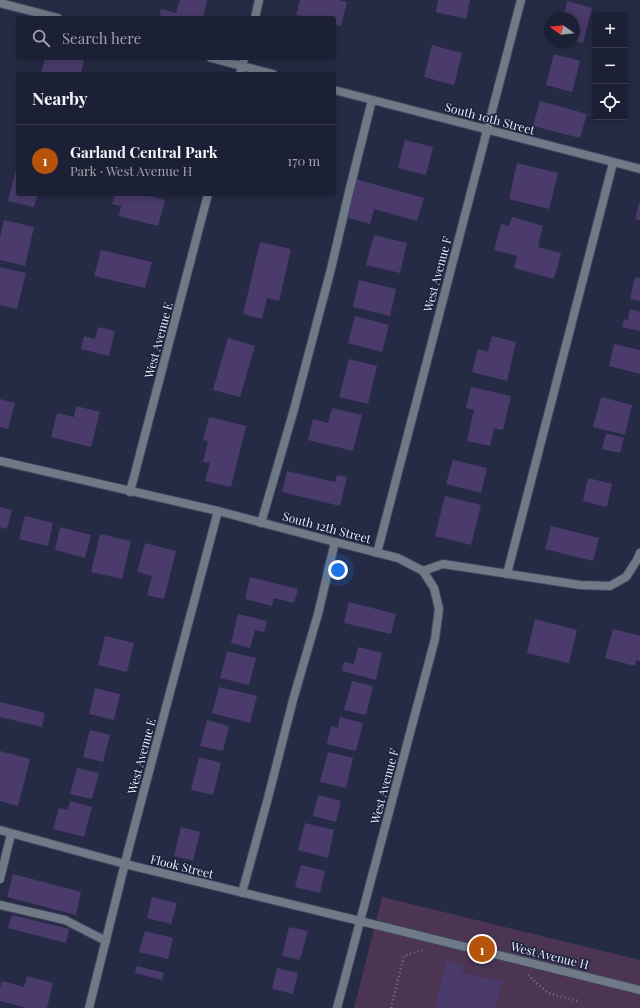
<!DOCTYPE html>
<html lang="en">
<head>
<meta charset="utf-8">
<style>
  :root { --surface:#1c2034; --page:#25283c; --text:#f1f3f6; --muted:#a0a3ac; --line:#3a3e4f; --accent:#b45309 }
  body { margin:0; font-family:"Playfair Display",serif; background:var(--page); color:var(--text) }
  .controls { position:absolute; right:12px; top:12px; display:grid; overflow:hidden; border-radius:4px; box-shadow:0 2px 10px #0003 }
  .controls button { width:36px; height:36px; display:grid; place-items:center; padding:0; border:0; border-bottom:1px solid var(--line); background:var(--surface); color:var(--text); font:20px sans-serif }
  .compass { position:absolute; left:544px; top:12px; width:36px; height:36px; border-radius:50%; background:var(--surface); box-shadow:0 2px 10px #0003; rotate:284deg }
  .you { position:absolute; left:338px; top:570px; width:14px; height:14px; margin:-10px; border:3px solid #fff; border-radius:50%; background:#1a73e8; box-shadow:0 0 0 6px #1a73e833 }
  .badge { display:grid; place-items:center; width:26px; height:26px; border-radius:50%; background:var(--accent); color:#fff; font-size:13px; font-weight:700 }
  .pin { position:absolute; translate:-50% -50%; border:2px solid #fff; box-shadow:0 1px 4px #0006 }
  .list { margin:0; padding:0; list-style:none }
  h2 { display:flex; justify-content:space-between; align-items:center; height:52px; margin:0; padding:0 16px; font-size:17px }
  h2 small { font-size:13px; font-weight:400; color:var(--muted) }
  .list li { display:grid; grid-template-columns:26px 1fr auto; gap:12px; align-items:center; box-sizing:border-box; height:72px; padding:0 16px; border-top:1px solid var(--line) }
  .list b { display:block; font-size:15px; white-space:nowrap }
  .list p { margin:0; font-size:13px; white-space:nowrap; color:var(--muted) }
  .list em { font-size:13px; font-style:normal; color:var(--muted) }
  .icon { flex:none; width:22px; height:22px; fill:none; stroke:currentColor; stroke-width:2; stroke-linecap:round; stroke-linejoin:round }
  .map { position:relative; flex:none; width:640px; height:1008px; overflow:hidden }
  .search { position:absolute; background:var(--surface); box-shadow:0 2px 10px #0003; left:16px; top:16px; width:320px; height:44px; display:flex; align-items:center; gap:10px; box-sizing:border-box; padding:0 14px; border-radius:4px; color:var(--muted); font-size:15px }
  .panel { position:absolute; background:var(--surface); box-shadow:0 2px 10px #0003; left:16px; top:72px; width:320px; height:124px; border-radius:4px }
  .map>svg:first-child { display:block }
</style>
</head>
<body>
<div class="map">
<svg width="640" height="1008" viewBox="0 0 640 1008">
  <rect width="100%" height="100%" fill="#262b45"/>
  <path fill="#4b3553" d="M382,897L640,960V1008H354Z"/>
  <path fill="#4a3b6c" d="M180,0H207L203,18H159L161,9L176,13Z
    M300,0H338L347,2L341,26L334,24V18H309L296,15Z
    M438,0H470L466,19L436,12Z
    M567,1L592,8L583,43L574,41V18H563Z
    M432,45L462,53L454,85L424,77Z
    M554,54L580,61L572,92L546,85Z
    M45,58H78L84,60L81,74H41Z
    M540,101L587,114L580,138L533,126Z
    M405,140L433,147L426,175L398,168Z
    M517,163L558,173L549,209L509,199Z
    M17,165L18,194H38L34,207L8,201Z
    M355,179L424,198L417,221L374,209L370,224L345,217Z
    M115,194H140L165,200L158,226L119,216L121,206L112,204Z
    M639,203H640V220L635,219Z
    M512,217L543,226L538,247L561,253L554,279L514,268L517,256L494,250L501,224L509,226Z
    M4,220L34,227L25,266L0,260V237Z
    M374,235L407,243L400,273L366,265Z
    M260,242L291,249L279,301L267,298L262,319L243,314Z
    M101,250L152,262L145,288L94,276Z
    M0,267L26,273L17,309L0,305Z
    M635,277L640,278V301L630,299Z
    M359,280L396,289L390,316L353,307Z
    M630,309L640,312V331L622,327L624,319L628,320Z
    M355,316L389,325L382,352L348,343Z
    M98,327L115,331L109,356L81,349L84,336L95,339Z
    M492,336L516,342L507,381L472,372L478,349L488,352Z
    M228,338L255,346L240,397L213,390Z
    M614,344L640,350V374L609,366Z
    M349,359L377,366L368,404L339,397Z
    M471,387L511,396L503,430L494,428L490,446L467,441L474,410L466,408Z
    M601,397L632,405L625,435L593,427Z
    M0,399L15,403L8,429L0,427Z
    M76,406L100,412L91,447L51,437L57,413L74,417Z
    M332,408L362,415L353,451L308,440L313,419L328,423Z
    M209,417L246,426L231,487L205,481L210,463L203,462L208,441L203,440Z
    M606,433L624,438L620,453L602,449Z
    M453,460L487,468L481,493L446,484Z
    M287,471L335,482L337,475L347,477L340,506L282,492Z
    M588,478L612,484L607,507L583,501Z
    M445,496L481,505L471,545L435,536Z
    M0,507L12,510L7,529L0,527Z
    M25,516L53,523L48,546L19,539Z
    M551,526L599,538L593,561L545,549Z
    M60,527L91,535L85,558L55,550Z
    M100,534L131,541L122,579L91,572Z
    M145,543L176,551L164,599L147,595L152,576L137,572Z
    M250,577L298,589L294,603L274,598L272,606L245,599Z
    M349,602L396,614L391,634L344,623Z
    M238,614L267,621L264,632L255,630L250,648L231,643Z
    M535,619L577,630L569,663L527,653Z
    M613,629L640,636V661L636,660L635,666L605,658Z
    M105,636L134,643L127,672L98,665Z
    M358,647L382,653L376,680L342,671L344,662L354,664Z
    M227,651L256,658L249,685L220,678Z
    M352,681L373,686L366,715L344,710Z
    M219,687L257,696L250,723L212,713Z
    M95,688L120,694L114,720L89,714Z
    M0,702L45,713L42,727L0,717Z
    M340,717L363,723L356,751L327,744L331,726L338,728Z
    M207,720L229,726L223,751L200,746Z
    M90,730L110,735L103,762L83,757Z
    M0,751L30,759L18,806L0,801Z
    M328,752L353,758L346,788L320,782Z
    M199,757L221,763L213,795L191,790Z
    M77,768L99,773L92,799L70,794Z
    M318,795L341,801L336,822L313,816Z
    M70,801L92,807L84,837L53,829L59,808L68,810Z
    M305,823L334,830L328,858L298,850Z
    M181,827L200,832L193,861L174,856Z
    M301,865L325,871L320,893L295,887Z
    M13,874L81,892L76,915L7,897Z
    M152,897L177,903L171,924L147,918Z
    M12,915L69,929L66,943L8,928Z
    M289,927L308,931L300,960L282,956Z
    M145,931L173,938L168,959L139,952Z
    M446,961L464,966L462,973L502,982L496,1008H443L435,1006Z
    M137,966L164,973L162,980L135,973Z
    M277,968L298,973L293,994L272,989Z
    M27,976L53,983L47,1008H27L0,1001V988L2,981L24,987Z"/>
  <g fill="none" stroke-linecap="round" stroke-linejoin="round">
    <g stroke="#41465f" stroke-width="10">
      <path id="service" d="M261,523L293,413L331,269L349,192L372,100
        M507,574L613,163
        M0,879L11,834
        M242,893L268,798L293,700L318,614L335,542
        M0,905L65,920L106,941"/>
    </g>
    <g stroke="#41465f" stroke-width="10">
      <path id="minor" d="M0,3L58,18
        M255,18L259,0
        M211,58L273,74
        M240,74L244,58
        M334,90L640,169
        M0,461L218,511L335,542L398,558L423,571L443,564L580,585L610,586L626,577L637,560L640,553
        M130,492L208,194
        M377,553L521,0
        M0,830L125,864L360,921L640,990
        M89,1008L128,851L218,511
        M337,1008L435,639L439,609L434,588L423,571"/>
    </g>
    <path stroke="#71768d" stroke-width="2.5" stroke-dasharray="1 3" stroke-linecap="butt" d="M528,975L548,993L578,1001
      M391,1008L404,956L423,950"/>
    <use href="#service" stroke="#707a86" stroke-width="8"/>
    <use href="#minor" stroke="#707a86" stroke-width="8"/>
  </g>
  <g text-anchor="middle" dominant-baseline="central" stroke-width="3" stroke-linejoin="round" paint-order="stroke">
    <g font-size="12" fill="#e7ebfd" stroke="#1c213a">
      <text transform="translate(490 118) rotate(15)">South 10th Street</text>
      <text transform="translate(437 274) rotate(-75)">West Avenue F</text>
      <text transform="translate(158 340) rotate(-75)">West Avenue E</text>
      <text transform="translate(327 527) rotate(15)">South 12th Street</text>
      <text transform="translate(141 756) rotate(-75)">West Avenue E</text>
      <text transform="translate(384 786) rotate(-75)">West Avenue F</text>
      <text transform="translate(182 866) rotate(14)">Flook Street</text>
      <text transform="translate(550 955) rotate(14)">West Avenue H</text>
    </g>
  </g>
</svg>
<div class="controls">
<button>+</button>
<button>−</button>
<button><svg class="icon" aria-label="locate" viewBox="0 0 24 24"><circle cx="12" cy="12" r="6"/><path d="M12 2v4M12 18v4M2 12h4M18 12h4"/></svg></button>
</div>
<svg class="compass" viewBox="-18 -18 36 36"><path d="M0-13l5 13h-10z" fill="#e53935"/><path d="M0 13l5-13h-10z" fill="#a0a3ac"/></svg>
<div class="you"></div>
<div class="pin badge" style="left:482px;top:949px">1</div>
<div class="search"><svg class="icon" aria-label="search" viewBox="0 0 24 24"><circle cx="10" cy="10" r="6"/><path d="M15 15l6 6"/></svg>Search here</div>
<section class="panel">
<h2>Nearby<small></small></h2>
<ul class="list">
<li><span class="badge">1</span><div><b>Garland Central Park</b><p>Park · West Avenue H</p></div><em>170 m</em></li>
</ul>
</section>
</div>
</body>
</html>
